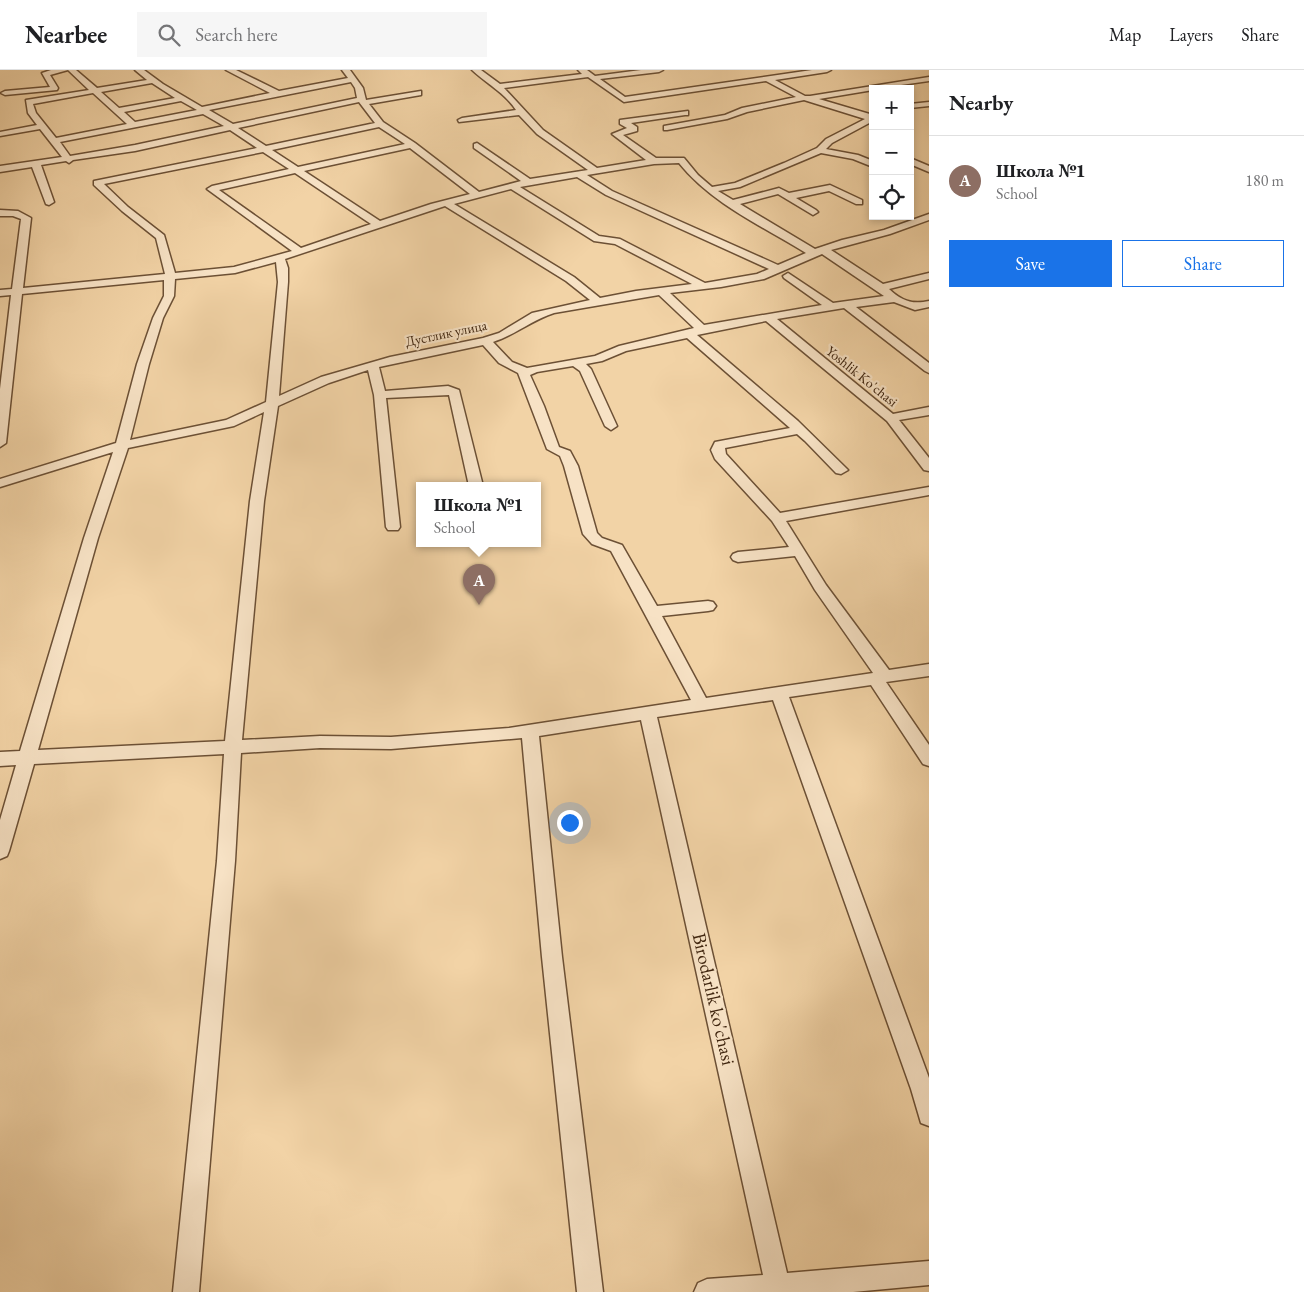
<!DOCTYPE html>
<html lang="en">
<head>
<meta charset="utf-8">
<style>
  :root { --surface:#fff; --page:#f6f6f6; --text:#202124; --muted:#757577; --line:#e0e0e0; --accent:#1a73e8 }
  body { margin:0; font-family:"EB Garamond",serif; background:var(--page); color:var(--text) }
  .controls { position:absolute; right:15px; top:15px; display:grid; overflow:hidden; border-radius:0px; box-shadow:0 2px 8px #0003 }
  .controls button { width:45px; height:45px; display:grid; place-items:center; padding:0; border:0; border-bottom:1px solid var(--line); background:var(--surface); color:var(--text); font:25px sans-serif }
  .you { position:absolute; left:569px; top:752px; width:18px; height:18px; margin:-12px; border:4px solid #fff; border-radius:50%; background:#1a73e8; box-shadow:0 0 0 8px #1a73e833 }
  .badge { display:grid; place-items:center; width:32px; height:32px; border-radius:50%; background:var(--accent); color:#fff; font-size:16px; font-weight:700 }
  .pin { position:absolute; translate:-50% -41px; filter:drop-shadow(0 1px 2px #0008) }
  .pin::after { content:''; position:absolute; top:26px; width:18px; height:15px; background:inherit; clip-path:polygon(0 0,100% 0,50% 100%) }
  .popup { position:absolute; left:416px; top:412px; width:125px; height:65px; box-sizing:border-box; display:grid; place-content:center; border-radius:0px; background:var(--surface); filter:drop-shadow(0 1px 4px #0005); font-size:16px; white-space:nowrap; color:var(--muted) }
  .popup b { font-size:19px; color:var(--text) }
  .popup::after { content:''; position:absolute; left:50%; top:100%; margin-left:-10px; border:10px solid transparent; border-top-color:var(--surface) }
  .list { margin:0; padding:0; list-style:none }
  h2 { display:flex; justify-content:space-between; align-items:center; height:65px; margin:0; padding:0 20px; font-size:21px }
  h2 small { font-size:16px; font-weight:400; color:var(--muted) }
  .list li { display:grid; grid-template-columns:32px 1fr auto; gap:15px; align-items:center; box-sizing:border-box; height:90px; padding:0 20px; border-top:1px solid var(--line) }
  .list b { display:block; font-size:19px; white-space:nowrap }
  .list p { margin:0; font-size:16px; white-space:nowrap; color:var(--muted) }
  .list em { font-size:16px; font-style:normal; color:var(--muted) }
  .actions { display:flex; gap:10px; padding:15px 20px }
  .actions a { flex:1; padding:11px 0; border:1px solid var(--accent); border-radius:0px; text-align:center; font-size:18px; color:var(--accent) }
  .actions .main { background:var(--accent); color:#fff }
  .icon { flex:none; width:28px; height:28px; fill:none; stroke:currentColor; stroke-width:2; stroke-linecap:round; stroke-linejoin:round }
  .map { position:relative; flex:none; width:929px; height:1222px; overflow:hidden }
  header { display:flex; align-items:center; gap:30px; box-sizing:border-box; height:70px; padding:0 25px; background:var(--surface); border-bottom:1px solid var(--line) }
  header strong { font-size:24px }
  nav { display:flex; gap:28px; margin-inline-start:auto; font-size:18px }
  .search { width:350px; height:45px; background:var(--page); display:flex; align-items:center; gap:12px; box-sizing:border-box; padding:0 18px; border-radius:0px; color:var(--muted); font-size:19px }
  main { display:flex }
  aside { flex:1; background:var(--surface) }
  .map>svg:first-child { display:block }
</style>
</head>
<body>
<header>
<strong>Nearbee</strong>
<div class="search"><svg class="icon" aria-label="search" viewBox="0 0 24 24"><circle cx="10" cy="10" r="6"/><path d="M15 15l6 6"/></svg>Search here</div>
<nav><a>Map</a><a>Layers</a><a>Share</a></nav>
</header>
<main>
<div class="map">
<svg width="929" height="1222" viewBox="0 0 929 1222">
  <rect width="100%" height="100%" fill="#f2d3a6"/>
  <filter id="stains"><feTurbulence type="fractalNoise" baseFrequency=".004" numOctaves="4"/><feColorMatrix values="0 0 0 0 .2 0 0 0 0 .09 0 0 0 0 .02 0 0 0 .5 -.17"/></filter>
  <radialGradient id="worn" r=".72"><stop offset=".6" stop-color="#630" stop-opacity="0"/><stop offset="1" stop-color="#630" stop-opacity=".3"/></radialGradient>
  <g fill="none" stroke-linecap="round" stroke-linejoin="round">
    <g stroke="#6c5035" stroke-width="3">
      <path id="minor" d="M51,0H68L50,5L58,18L57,20L5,25L1,23L5,21L50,17L42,3Z
        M68,0H76L97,18L147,10L135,0H144L163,14L202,37L270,23L226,0H236L279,21L348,8L342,0H350L363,18L366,30L421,21V25L369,34L383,52L415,73L479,122L521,111L474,78V74L477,73L530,109L588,100L537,64L519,45L459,52L458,50L462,48L516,40C505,23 487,14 472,0H481L500,14L582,4L578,0H587L595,6L641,0H663L659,2L600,9L625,27L812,0H831L827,2L775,10L805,26H810L929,7V11L873,19V20L819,29L873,45V51L832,73L826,79L858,85L873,91V97L853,89L821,83L740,117L718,121L733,130L779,118L789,123L830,115L862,130V134H856L829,121L796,128L816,140L818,142L813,145L778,124L740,134L815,179L842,170L884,160L929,144V150L890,164L831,180L883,214L929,203V209L889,219C901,230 911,235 929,231V237L915,240L894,232L856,237L929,293V303L925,301L844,238L777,249L893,344L929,337V345L899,350L929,388V401L924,400L887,351L766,251L697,265L798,351L848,400L841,404L836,403L805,371L797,364L725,378L726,384L780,443L929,417V425L786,451L826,515L889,600L929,594V606L886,612L929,675V696L923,694L871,615L789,627L929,1008V1056L921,1053L911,1019L773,630L657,647L787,1203L929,1191V1215L853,1222H694L698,1213L707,1209L763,1205L641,650L539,666L562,887L603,1222H577L542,887L522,668L391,679L320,678L241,683L235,791L199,1222H173L217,791L224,684L34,694L9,781L7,786L0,789V750L16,695L0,696V682L20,681L84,468L113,382L0,417V409L116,373L137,294L153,248L164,226V210L22,224L6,373L0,377V319L11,225L0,226V220L12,219L21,149L13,146H0V140L18,141L31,148L23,218L165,204L156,168L122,141L94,115V111L257,78L230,60L135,81L73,90L69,93L66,91L41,95L54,132L49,135L46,134L32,97L0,102V96L62,87L40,59L0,66V62L37,55L28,43L26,30L89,20ZM588,7L624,32L766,11L796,27L742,38L725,45L664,56V60H667L727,49L747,42L804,30L865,49L826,69L817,78L784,93L735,113L712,117L698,105L684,88H656L623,65L637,61V57L631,53L685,45H688V41L620,50V54L627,58L612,64L646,90L597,98L543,60L504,18ZM351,12L355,18L357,28L233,54L209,40ZM152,13L175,28L119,38L101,22ZM93,23L127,54L56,68L36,43L33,34ZM181,31L197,40L135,52L124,42ZM359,32L375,53L266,76L238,58ZM203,44L224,56L135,75L70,86L60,72ZM379,57L405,74L298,97L272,80ZM410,78L470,124L431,134L380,151L304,101ZM263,82L289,99L212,116L207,119L292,181L234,197L175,203L164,165L128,137L104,114ZM679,93C711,133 762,156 806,183L778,195L612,121L587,105L654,94ZM295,103L371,154L301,178L219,120ZM577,107L606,125L769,199L757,204L705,213L620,169L599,166L520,117ZM511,119L594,171L615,174L692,214L636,221L600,228L574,207L454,134ZM445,136L566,211L590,230L532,243L499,263L483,268L390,287L321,307L279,326L288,212V198L285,189ZM822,184L884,226L833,233L788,203L783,206L784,208L822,235L704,255L670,223L721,217L764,209ZM276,192L278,212L266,332L226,350L130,370L149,294L163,248L174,226L175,209L235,203ZM659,225L694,258L619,276L595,286L527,298L512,292L493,272C515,265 532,250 554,243ZM687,268L790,358L715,372L711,380L715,389L772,451L789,477L738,482L733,484L731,487L733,490L738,492L795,486L815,520L873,603L706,628L662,546L708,541L713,540L716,536L713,532L708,531L657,536L622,475L602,468L597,463L578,396L570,381L559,377L544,336L530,305L537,302L573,296L580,301L605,356L611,360L617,356L591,299L586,294L602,291L626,281ZM483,275L499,293L518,303L547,379L560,386L564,396L583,464L592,474L611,481L691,630L509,658L391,667L320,666L242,670L264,431L278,336L329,313L368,300L374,325L386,457L388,460H398L400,457L386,328L449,325L469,416H483L459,320L448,316L385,321L379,297ZM264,342L250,431L225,671L38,680L98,468L128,378L234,356Z
        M929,32V36L910,38V34Z
        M910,88L929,96V102L910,94Z"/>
    </g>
    <use href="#minor" fill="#f7e2c5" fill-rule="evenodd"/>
  </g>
  <g text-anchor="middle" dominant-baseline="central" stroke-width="4.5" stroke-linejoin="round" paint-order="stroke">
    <g font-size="14" fill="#3f250f" stroke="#f7e2c5">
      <text transform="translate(446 263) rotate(-12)">Дустлик улица</text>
      <text transform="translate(862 306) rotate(39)">Yoshlik Ko'chasi</text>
    </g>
    <g font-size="19" fill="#3f250f" stroke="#f7e2c5">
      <text transform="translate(714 929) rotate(77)">Birodarlik ko'chasi</text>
    </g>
  </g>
  <rect width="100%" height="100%" filter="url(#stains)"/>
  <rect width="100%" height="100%" fill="url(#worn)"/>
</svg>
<div class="controls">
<button>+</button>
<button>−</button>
<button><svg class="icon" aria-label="locate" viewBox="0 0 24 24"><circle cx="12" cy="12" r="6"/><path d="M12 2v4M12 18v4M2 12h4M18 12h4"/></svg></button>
</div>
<div class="you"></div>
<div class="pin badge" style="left:479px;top:535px;background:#8d6e63">A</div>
<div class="popup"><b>Школа №1</b>School</div>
</div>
<aside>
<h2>Nearby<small></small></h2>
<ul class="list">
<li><span class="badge" style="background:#8d6e63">A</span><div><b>Школа №1</b><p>School</p></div><em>180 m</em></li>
</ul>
<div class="actions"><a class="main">Save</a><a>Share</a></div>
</aside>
</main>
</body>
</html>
